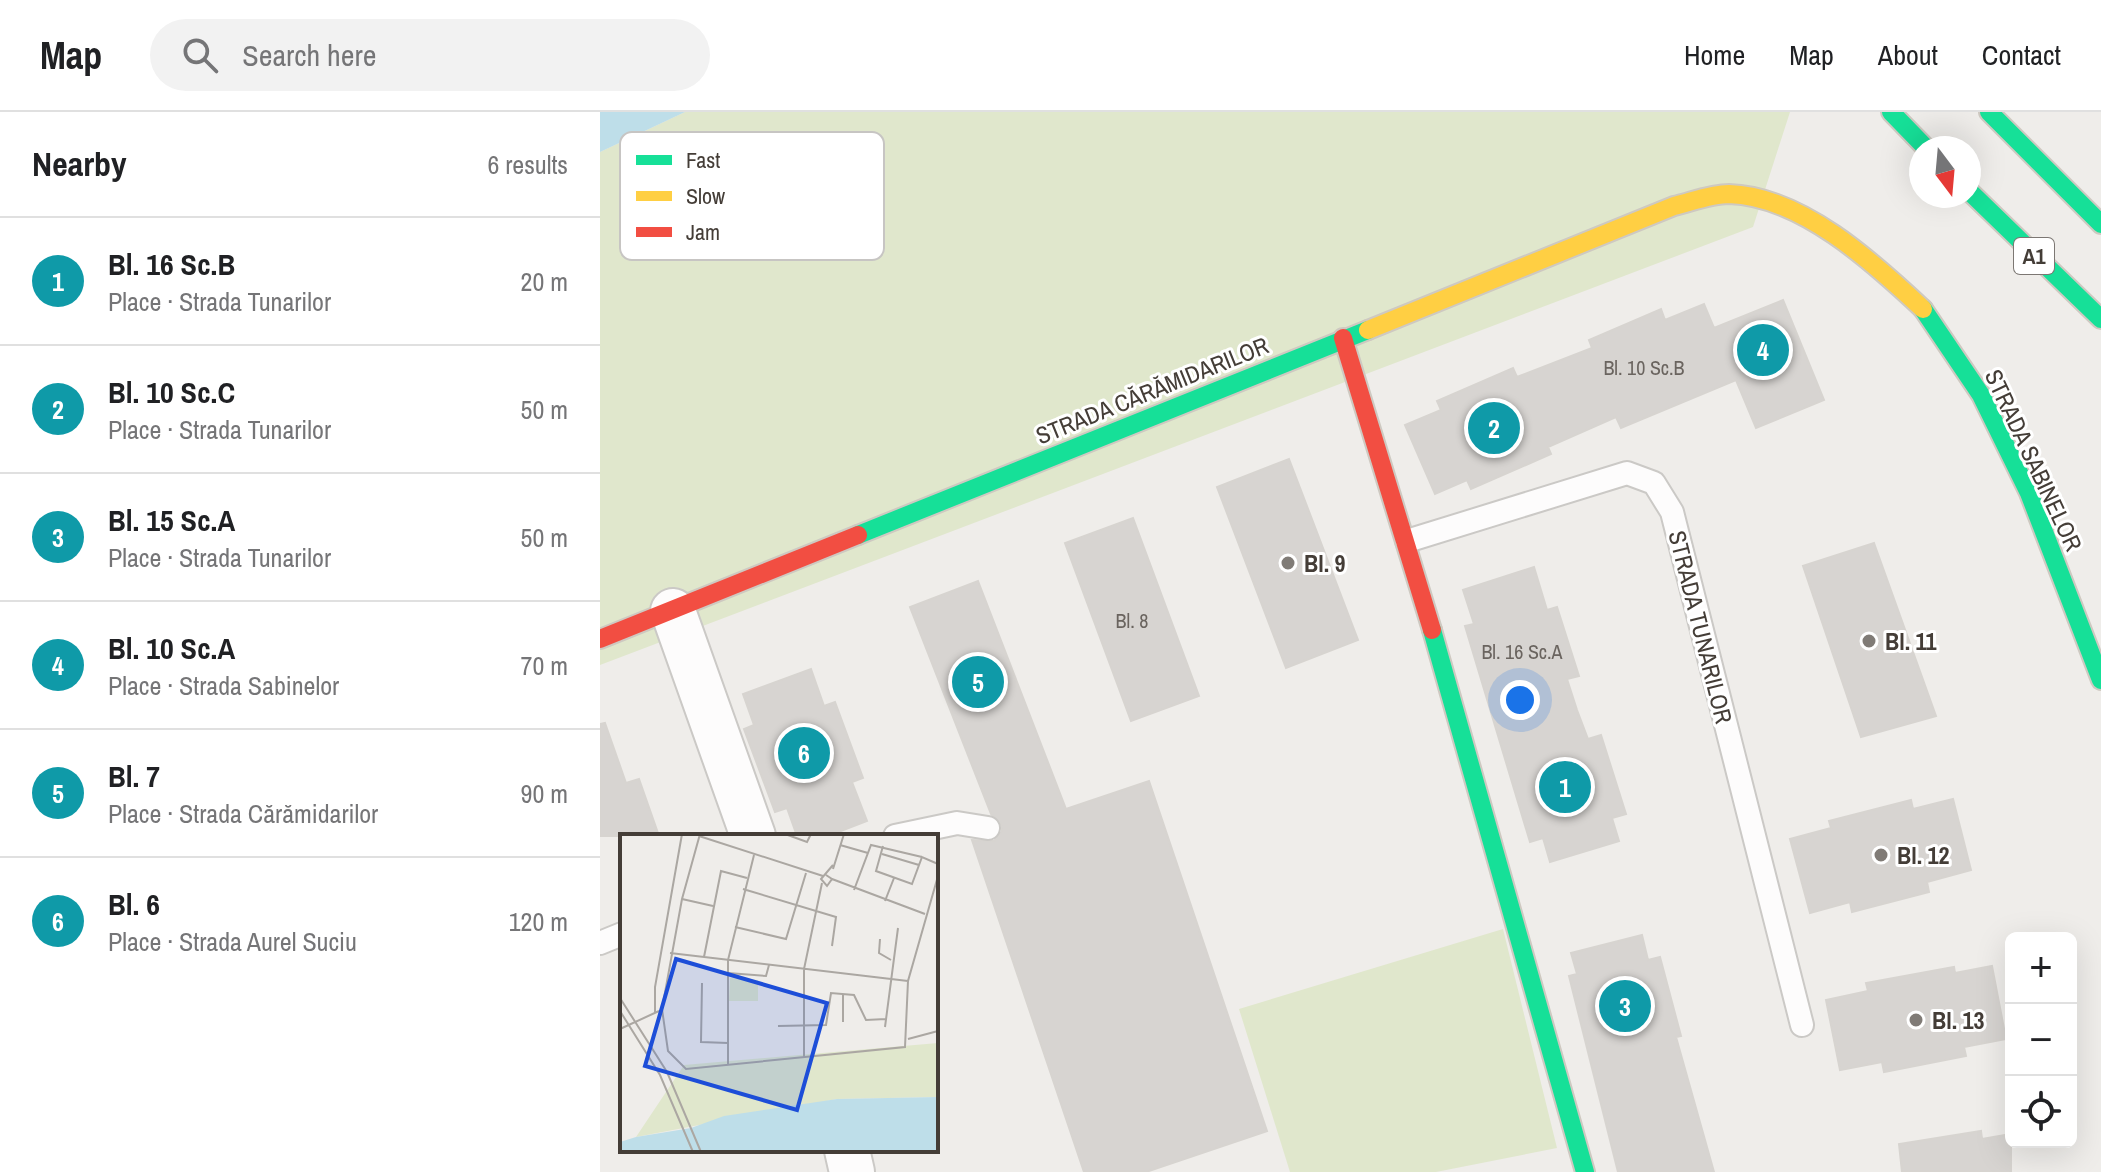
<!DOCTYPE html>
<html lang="en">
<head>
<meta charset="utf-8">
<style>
  :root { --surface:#fff; --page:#f2f2f2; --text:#202124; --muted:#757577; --line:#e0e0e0; --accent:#7c3aed }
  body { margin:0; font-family:"Archivo Narrow",sans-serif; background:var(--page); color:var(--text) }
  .controls { position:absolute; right:24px; bottom:24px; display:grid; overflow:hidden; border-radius:12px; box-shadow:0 8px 32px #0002 }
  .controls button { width:72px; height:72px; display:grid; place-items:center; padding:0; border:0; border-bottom:2px solid var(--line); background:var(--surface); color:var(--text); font:40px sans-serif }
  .compass { position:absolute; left:1309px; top:24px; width:72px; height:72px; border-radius:50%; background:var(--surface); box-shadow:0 8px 32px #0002; rotate:164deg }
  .you { position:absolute; left:920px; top:588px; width:28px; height:28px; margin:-20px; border:6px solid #fff; border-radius:50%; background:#1a73e8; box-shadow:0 0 0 12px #1a73e833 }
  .badge { display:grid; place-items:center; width:52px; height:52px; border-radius:50%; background:var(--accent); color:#fff; font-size:26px; font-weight:700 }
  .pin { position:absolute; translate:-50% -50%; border:4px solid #fff; box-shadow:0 2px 8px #0006 }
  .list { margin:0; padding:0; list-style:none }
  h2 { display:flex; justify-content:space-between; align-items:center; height:104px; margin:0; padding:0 32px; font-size:34px }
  h2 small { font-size:26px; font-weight:400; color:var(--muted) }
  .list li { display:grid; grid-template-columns:52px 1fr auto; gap:24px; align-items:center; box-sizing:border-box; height:128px; padding:0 32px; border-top:2px solid var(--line) }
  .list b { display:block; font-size:30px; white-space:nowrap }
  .list p { margin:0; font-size:26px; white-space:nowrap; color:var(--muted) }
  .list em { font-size:26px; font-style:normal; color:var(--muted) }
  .icon { flex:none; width:44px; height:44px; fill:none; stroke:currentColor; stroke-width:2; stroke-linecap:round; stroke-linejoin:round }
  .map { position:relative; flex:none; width:1501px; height:1060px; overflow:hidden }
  header { display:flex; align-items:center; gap:48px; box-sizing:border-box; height:112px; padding:0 40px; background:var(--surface); border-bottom:2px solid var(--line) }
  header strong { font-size:38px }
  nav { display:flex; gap:44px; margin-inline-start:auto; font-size:28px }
  .search { width:560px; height:72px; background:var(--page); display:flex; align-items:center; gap:20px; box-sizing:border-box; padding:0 28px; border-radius:44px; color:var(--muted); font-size:30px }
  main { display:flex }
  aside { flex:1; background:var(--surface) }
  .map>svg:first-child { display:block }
</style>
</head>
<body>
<header>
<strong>Map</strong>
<div class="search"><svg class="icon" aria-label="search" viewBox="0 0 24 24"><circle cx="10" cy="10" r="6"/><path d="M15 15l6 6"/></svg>Search here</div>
<nav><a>Home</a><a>Map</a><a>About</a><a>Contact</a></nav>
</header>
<main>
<aside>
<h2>Nearby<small>6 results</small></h2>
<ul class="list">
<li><span class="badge" style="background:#0f9aa8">1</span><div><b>Bl. 16 Sc.B</b><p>Place · Strada Tunarilor</p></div><em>20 m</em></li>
<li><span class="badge" style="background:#0f9aa8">2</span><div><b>Bl. 10 Sc.C</b><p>Place · Strada Tunarilor</p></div><em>50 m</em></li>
<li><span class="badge" style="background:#0f9aa8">3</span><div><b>Bl. 15 Sc.A</b><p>Place · Strada Tunarilor</p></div><em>50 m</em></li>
<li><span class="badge" style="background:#0f9aa8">4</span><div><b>Bl. 10 Sc.A</b><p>Place · Strada Sabinelor</p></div><em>70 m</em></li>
<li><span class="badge" style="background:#0f9aa8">5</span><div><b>Bl. 7</b><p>Place · Strada Cărămidarilor</p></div><em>90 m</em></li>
<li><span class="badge" style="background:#0f9aa8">6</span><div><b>Bl. 6</b><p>Place · Strada Aurel Suciu</p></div><em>120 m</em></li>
</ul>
</aside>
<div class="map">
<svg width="1501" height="1060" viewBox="0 0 1501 1060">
  <rect width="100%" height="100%" fill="#efedea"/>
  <path fill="#e0e7cc" d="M85,0H1190L1153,115L0,553V40Z
    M903,817L957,1036L836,1060H690L639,897Z"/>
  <path fill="#bedee9" d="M0,0H85L0,40Z"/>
  <path fill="#d7d4d1" stroke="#d7d4d0" stroke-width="2" d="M1183,188L1224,288L1156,316L1136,268L1021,316L1016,305L948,335L951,342L871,377L867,368L835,382L805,313L841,298L837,289L913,256L917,265L992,236L989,228L1061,197L1065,208L1104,192L1114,216Z
    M689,347L758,528L686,556L617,375Z
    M533,406L599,584L531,609L465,431Z
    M1274,431L1336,604L1261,625L1203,454Z
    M934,455L947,498L957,495L979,564L967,567L977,598L988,627L1001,623L1026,702L1012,706L1019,729L950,750L943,726L930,730L865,514L874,512L863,478Z
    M378,469L466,697L549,669L667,1019L546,1060H484L372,728L394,729L402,719L401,712L391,702L310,495Z
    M211,557L224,594L235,590L263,666L252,670L267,709L228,724H197L187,696L175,700L144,617L154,613L143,582Z
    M5,611L26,671L39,667L59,724H0V612Z
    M1353,687L1371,758L1327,770L1329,780L1252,800L1250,790L1210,801L1190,727L1231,716L1229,709L1311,688L1313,697Z
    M1042,823L1048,848L1060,845L1081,924L1076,925L1114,1060H1018L969,864L977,862L971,841Z
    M1392,854L1406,927L1364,935L1366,944L1284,960L1282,950L1240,958L1226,888L1268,879L1266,871L1354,855L1355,861Z
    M1381,1019L1382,1027L1411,1022V1060H1302L1299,1032Z"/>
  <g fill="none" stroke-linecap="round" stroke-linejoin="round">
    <g stroke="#cbc9c6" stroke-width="26">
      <path id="lane" d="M807,429L1027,361L1054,371L1072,400L1202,913
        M295,724L357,711L388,716
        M0,831L22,822"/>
    </g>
    <g stroke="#cbc9c6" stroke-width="48">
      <path id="street" d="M73,499L153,724
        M247,1038L252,1060"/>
    </g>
    <g stroke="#cec9c1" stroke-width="22">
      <path id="fast" d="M1291,0L1326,36
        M1389,0L1501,112
        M1369,79L1501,207
        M1323,197L1381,283L1429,381L1501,568
        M258,423L768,218
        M832,518L985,1060"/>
    </g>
    <g stroke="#cec9c1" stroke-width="22">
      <path id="slow" d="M768,218L1074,94C1091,90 1111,82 1129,82C1201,84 1273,150 1323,197"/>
    </g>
    <g stroke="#cec9c1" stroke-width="22">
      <path id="jam" d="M743,226L832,518
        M0,527L258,423"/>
    </g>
    <use href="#lane" stroke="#fdfcfc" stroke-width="22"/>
    <use href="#street" stroke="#fdfcfc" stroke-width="44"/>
    <use href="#fast" stroke="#16e098" stroke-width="18"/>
    <use href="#slow" stroke="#ffcf43" stroke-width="18"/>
    <use href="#jam" stroke="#f24e42" stroke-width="18"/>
  </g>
  <g fill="#807b76" stroke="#fff" stroke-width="3">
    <circle cx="688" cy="451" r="8"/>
    <circle cx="1269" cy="529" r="8"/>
    <circle cx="1281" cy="743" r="8"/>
    <circle cx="1316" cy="908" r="8"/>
  </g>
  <g text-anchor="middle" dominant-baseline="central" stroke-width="6" stroke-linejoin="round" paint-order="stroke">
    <g font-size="20" fill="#6a645f">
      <text x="1044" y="255">Bl. 10 Sc.B</text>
      <text x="532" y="508">Bl. 8</text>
      <text x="922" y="539">Bl. 16 Sc.A</text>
    </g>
    <rect fill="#fff" stroke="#7c7773" stroke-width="2" x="1414" y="126" width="40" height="36" rx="6"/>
    <g font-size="22" font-weight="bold" fill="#443d37">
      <text x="1434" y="144">A1</text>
    </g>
    <g font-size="24" fill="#443d37" stroke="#fff">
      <text transform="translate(552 278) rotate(-22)">STRADA CĂRĂMIDARILOR</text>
      <text transform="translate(1434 348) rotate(65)">STRADA SABINELOR</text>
      <text transform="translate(1101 515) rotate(76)">STRADA TUNARILOR</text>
    </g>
    <g font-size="24" font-weight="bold" fill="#443d37" stroke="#fff" text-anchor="start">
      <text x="704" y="451">Bl. 9</text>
      <text x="1285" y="529">Bl. 11</text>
      <text x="1297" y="743">Bl. 12</text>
      <text x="1332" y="908">Bl. 13</text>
    </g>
  </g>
  <g transform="translate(20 722)">
    <rect width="318" height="318" fill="#efedea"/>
    <path d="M110,144L138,146V167H109ZM318,209V263L217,265L16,303L64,231Z" fill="#e0e7cc"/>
    <path d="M318,263V318H0V308L16,303L71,294L104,282L217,265Z" fill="#bedee9"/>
    <path fill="none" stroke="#aba7a2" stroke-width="2" d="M80,0L62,65L42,175L48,217L66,235L285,213L288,147L318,42M165,0L187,8L191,0M79,2L203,42M220,11L248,19M263,12L256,37L292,50L302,23L318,30M262,20L299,31M213,35L224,0M206,41L212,45L207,52L201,45L213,31M212,45L305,80M123,55L216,83L212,112M234,56L251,11L302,23M62,65L93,72M265,67L274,44M115,93L166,105L186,39M260,105L259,119L271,126M50,119L288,147M84,123L101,37L127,44M108,139L146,142L149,131M82,149L81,208L108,209M223,160V188M0,164L47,238L81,318M0,177L40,241L73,318M35,179V153L62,0M158,192L206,191L211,159L234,161L246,186L266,185M265,193L278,94M0,195L39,177M288,205L318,197M184,223V135L202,49M108,231V126L134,21"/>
    <path fill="#1d4ed8" fill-opacity="0.15" stroke="#1d4ed8" stroke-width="4" d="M56,125L207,169L177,276L25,232Z"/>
    <rect width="318" height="318" fill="none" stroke="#443d37" stroke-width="4"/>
  </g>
  <rect x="20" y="20" width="264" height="128" rx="12" fill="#fff" stroke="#c7c5c3" stroke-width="2"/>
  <rect x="36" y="43" width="36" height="10" fill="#16e098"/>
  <rect x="36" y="79" width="36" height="10" fill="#ffcf43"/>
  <rect x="36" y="115" width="36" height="10" fill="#f24e42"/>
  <g font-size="22" fill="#443d37">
    <text x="86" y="56">Fast</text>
    <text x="86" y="92">Slow</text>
    <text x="86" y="128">Jam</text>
  </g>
</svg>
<div class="controls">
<button>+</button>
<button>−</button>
<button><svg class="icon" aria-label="locate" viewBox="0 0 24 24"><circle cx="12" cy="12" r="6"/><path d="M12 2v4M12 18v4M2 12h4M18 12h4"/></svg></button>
</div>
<svg class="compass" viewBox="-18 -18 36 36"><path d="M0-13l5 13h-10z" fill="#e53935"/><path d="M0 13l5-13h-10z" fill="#757577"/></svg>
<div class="you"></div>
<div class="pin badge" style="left:965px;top:675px;background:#0f9aa8">1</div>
<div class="pin badge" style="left:894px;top:316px;background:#0f9aa8">2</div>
<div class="pin badge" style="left:1025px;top:894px;background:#0f9aa8">3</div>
<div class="pin badge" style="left:1163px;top:238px;background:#0f9aa8">4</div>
<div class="pin badge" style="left:378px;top:570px;background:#0f9aa8">5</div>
<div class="pin badge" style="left:204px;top:641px;background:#0f9aa8">6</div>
</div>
</main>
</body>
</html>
